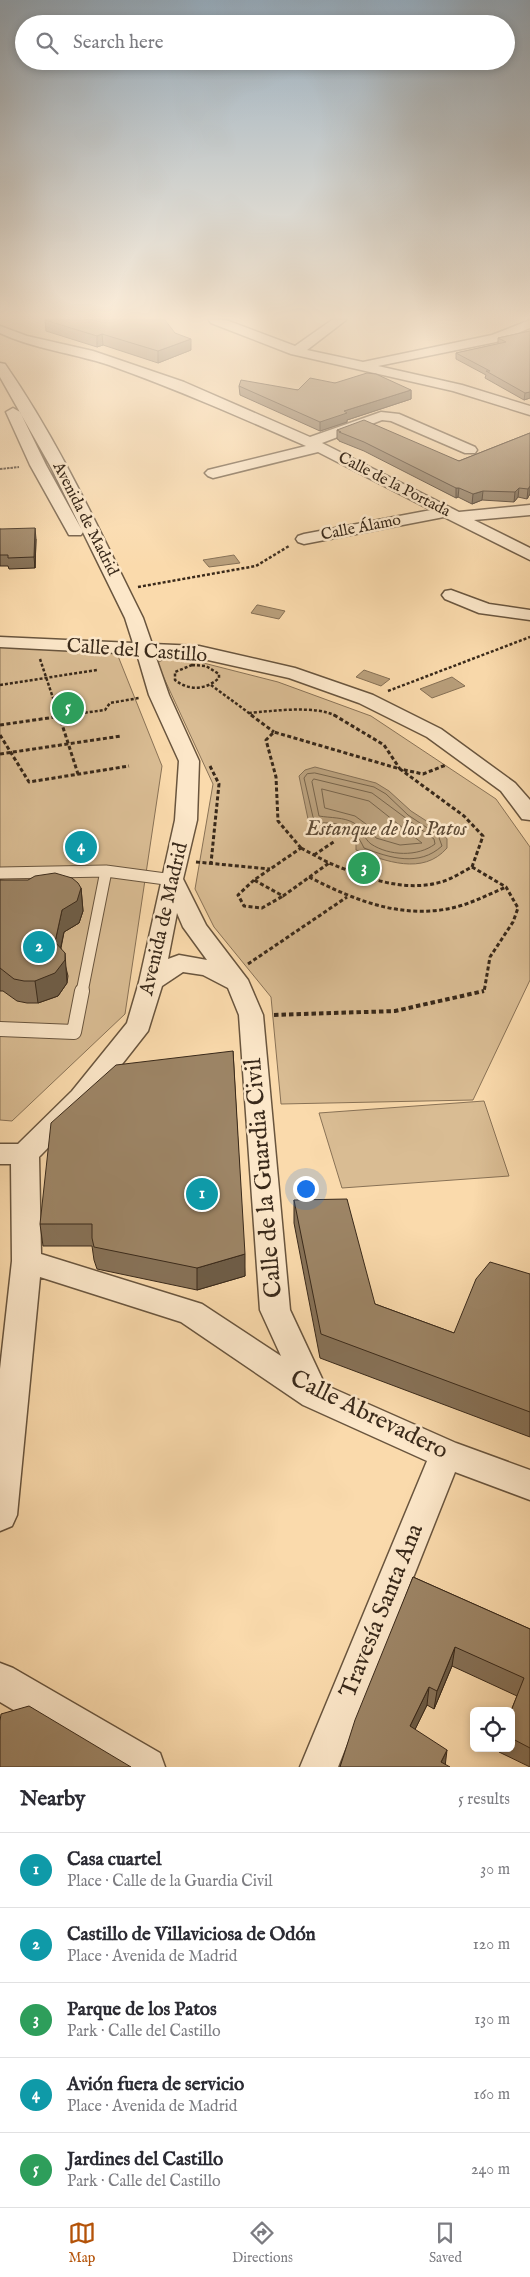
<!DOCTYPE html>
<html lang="en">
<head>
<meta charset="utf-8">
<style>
  :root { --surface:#fff; --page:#f7f7f7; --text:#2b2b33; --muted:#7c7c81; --line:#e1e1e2; --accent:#b45309 }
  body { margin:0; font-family:"IM FELL English",serif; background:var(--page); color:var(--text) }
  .controls { position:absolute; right:15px; bottom:15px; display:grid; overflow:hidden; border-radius:8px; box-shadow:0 2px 8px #0003 }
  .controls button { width:45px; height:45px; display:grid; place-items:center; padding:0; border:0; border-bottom:1px solid var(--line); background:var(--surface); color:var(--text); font:25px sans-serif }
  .you { position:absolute; left:305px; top:1188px; width:18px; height:18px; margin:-12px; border:4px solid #fff; border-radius:50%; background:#1a73e8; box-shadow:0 0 0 8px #1a73e833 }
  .badge { display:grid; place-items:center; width:32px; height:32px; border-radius:50%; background:var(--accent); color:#fff; font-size:16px; font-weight:700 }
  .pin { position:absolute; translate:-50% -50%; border:2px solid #fff; box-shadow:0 1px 5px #0006 }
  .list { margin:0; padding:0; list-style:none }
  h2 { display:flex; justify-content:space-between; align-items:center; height:65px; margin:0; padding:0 20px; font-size:21px }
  h2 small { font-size:16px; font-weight:400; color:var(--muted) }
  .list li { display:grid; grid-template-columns:32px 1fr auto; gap:15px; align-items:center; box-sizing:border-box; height:75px; padding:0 20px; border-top:1px solid var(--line) }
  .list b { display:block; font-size:19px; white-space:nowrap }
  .list p { margin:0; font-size:16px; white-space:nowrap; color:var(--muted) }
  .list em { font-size:16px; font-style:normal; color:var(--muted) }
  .icon { flex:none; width:28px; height:28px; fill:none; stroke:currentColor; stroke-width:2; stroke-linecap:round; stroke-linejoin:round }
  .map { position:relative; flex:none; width:530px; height:1767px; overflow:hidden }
  .search { position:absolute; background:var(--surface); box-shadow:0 2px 8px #0003; left:15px; right:15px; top:15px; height:55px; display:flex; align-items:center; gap:12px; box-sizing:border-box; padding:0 18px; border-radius:28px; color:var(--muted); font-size:19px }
  .sheet { height:440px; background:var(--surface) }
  nav { display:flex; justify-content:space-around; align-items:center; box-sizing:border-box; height:70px; border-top:1px solid var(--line); background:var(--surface); font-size:14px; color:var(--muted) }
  nav a { display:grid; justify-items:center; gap:2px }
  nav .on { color:var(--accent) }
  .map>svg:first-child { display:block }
</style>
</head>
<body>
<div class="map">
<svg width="530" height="1767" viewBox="0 0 530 1767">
  <rect width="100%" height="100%" fill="#fadaac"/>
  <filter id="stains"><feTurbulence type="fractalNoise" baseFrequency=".004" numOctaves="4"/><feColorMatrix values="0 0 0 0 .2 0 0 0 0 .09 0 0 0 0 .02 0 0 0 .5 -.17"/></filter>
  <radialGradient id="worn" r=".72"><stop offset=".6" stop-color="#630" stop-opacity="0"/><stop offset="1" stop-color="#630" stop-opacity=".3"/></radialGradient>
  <path fill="#d9bc93" stroke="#897256" d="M114,646L162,766L125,1014L12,1121L0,1120V647Z
    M172,655L278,682L371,716L496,799L530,847V980L473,1100L281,1104L271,997L214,927L195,889L213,784L157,663Z
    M484,1101L509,1176L342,1188L319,1113Z"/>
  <path fill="#b89e7a" stroke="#856f54" d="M234,555L240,563L209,567L203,560Z
    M257,605H258L285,611L279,619L251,613Z
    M364,670L390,679L381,686L356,677Z
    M452,677L465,686L432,698L420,689Z
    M315,767L376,783L389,791L411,811L442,831L447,839V848C423,876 385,861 356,850V840C346,826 330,826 314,830L308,819L299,776L305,770Z"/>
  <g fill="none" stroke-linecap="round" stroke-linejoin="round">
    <path stroke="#78644a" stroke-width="1" d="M315,773L374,787L386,794L408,815L438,835L442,846C419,867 390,858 364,848C354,826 340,822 317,823L313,817L304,778L307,774Z
      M314,779L372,793L434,839L435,844C418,857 389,856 371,844C364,839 362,828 354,823C344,817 330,818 319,816L312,782Z
      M322,789L369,801L422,843L400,845L376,838L366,824L355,816L325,808Z"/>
    <g stroke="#69553e" stroke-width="13">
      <path id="lane-far1" d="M0,873L106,871L173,880
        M82,992L106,871"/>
    </g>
    <g stroke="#69553e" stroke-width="16">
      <path id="lane" d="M0,1029L74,1032L82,991"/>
    </g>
    <g stroke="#69553e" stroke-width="3">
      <path id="street" d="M209,320H226L295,346L332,320H346L307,350L363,362L492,335L530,320V328L496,342L378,366L462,385L530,406V415L453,391L291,354L211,323Z
        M0,326L27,336L93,351L184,382L310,437L381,412L399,414L475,447L477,450L475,453H465L391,421L382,420L322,443L459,512L530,505V515L474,520L530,548V560L444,517L304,544L298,542L296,539L298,536L304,534L431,510L318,452L213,478L208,476L205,473L208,470L306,446C240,417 176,389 109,365C73,353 34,349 0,333Z
        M0,363L5,364C60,443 100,532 143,618L152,644L199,646L295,668L373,695L441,729L515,783L530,800V820L522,819L501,791L427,737L359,703L289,678L199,658L155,655L169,695L199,761L197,820L183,879L206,925L248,980L263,1015L290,1310L325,1385L456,1443L530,1470V1500L455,1472L338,1767H300L427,1461L303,1405L181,1322L40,1277L17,1515L12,1526L0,1531V1369L12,1261L11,1164H0V1144H18L72,1091L127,1023L139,982L175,820L179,761L149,695L137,654L0,647V637L133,643L125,618L52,469L0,377ZM177,913L183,927L207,960L179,955L168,959ZM183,972L203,975L228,988L239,1015L260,1310L281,1356L202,1304L41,1254L39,1157L90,1105L148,1031L162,986Z
        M13,408L20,412L46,465L83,532L81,535H69L30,465L6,412Z
        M451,590L489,604L530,610V620L479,613L445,599L442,595L445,591Z
        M0,1663L13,1668L160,1753L165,1767H110L0,1702Z"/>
    </g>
    <path stroke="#39291a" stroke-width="2" stroke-dasharray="2.5 1" stroke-linecap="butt" d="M0,469L19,467"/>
    <path stroke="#39291a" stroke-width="2.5" stroke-dasharray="3 2" stroke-linecap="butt" d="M138,587L256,566L289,546
      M40,659L59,716
      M192,665L206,666L219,674V678C206,690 189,691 175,680V672Z
      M0,685L97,670
      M211,685L253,716
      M388,691L530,637
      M249,713C272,711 316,705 336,716
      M60,716L105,710L110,703L139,698"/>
    <path stroke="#39291a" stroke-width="3" stroke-dasharray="4 2.5" stroke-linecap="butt" d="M59,715L78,774
      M251,715L274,732
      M334,715L384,745L400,769L423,774L446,765
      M0,725L69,715
      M0,735L29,782L129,766
      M0,754L121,736
      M210,766L219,784L211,863
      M301,848L278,821L276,777L266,740L274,732L400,769L464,816L483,836L472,867C462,872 452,879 441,882C403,893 364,877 329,863
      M301,848L329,863L283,896L254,880Z
      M314,855L335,841
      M196,862L270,869
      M472,867L506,887L518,908L513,922L490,957L484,992
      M309,877C358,902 408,922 463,905C478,900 492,893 506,887
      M254,880L238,895L244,906L262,908L283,896
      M248,964L347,897"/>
    <path stroke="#39291a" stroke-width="4" stroke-dasharray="4.5 3" stroke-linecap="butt" d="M274,1015L395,1011L484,991"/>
    <use href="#lane-far1" stroke="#fce7c9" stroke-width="11"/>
    <use href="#lane" stroke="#fce7c9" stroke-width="14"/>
    <use href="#street" fill="#fce7c9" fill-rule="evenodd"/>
  </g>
  <path fill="#877258" stroke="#39291a" d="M45,320L175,333L191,350L158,363L103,345L97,347L46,331Z
    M530,331V398L524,400L485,378L486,375L456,359V353L498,344V338Z
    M335,383L411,390V399L347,420V422L320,431L240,395L239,386L298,390Z
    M337,430L459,461L530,433V494L527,499L518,497L514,502L482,500L472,504L458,497L456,498L364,451L339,441V440L337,439Z
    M0,529L36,539L35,568L9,569L8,566H0Z
    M0,880L81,888L83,911L79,923L64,932L61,948L68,976L67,983L58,996L38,1003H27L17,1001L3,991H0Z
    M233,1051L245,1276L197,1290L97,1269L94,1260L92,1246H43L40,1224Z
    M294,1200L375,1304L454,1333L530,1274V1437L320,1358L294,1223Z
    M413,1577L530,1629V1767L499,1752L500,1748H511V1711L517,1696L452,1666L434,1709L427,1705L415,1729L340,1767Z"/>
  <path fill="#6e5d47" stroke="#39291a" d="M102,334L103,345L97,347V336Z
    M191,339V350L158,363V351Z
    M411,390V399L347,420V422L320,431V422L344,411Z
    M530,392V398L524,400L525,393Z
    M530,486V494L527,499L528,489Z
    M456,488H459L458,497L456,498Z
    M519,488L518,497L514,502L515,492Z
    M483,491L482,500L472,504L473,494Z
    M35,528L36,539L35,568L34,557Z
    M81,888L83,911L79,923L64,932L57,964L55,942L62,910Z
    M65,953L67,983L58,996L38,1003L35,981Z
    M245,1254V1276L197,1290V1268Z
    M455,1647L452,1666L434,1709L437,1691Z
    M429,1687L427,1705L408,1744L410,1726Z
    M447,1750L445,1767L441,1762Z"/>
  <path fill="#9d8566" stroke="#39291a" d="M45,320H165L175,333L191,339L158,351L102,334L97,336Z
    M530,331V392L525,393L486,371H490L456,353L506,342L498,338Z
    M367,373L376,374L411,390L344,411L347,413L320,422L239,386L241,380L298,390L310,378L335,383Z
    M364,420L459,461L530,433V486L528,489L519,488L515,492L483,491L473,494L459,488H456L364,442L339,432H341L337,430Z
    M35,528L34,557L8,558V555H0V529Z
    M55,873L72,878L78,883L81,888L77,901L62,910L55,942L65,953V960L55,973L35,981H24L14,979L0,968V880H28L35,876Z
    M233,1051L245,1254L197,1268L94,1247L92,1238V1224H40L51,1123L116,1065Z
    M347,1199L375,1304L454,1333L476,1279L490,1262L530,1274V1412L321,1334L294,1200Z
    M413,1577L530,1629V1748L511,1738V1711L524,1678L455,1647L437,1691L429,1687L410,1726L447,1750L441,1762L450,1767H340L355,1720Z
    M29,1706L131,1767H0V1721L1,1714Z"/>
  <linearGradient id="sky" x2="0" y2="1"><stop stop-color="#95abbc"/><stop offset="0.56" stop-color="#fdeeda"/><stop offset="1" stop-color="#fdeeda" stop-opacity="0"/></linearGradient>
  <rect width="530" height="567" fill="url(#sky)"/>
  <g text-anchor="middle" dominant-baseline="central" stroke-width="5" stroke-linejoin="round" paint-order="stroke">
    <g font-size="16" fill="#39291a" stroke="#fce7c9">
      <text transform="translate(394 485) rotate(27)">Calle de la Portada</text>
      <text transform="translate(85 519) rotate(63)">Avenida de Madrid</text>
      <text transform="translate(361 528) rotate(-11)">Calle Álamo</text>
    </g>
    <g font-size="20" fill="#39291a" stroke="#fce7c9">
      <text transform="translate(137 651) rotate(4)">Calle del Castillo</text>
      <text transform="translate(164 919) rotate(-77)">Avenida de Madrid</text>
    </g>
    <g font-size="21" font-style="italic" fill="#5f4c37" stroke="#fce7c9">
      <text x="386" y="829">Estanque de los Patos</text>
    </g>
    <g font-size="24" fill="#39291a" stroke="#fce7c9">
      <text transform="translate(264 1178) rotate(-95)">Calle de la Guardia Civil</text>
      <text transform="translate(369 1415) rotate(26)">Calle Abrevadero</text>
      <text transform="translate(382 1611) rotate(-68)">Travesía Santa Ana</text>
    </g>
  </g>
  <rect width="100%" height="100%" filter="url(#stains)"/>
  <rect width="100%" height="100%" fill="url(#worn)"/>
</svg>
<div class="controls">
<button><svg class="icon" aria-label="locate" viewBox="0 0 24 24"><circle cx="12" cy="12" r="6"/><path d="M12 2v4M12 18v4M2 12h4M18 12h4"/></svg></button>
</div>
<div class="you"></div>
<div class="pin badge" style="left:202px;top:1194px;background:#0f9aa8">1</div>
<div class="pin badge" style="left:39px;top:947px;background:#0f9aa8">2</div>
<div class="pin badge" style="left:364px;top:868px;background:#2e9e5b">3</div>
<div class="pin badge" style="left:81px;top:847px;background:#0f9aa8">4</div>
<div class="pin badge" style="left:68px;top:708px;background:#2e9e5b">5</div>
<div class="search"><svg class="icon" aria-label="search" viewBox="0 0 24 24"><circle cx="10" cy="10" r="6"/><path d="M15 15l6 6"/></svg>Search here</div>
</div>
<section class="sheet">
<h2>Nearby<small>5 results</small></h2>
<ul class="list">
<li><span class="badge" style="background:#0f9aa8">1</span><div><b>Casa cuartel</b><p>Place · Calle de la Guardia Civil</p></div><em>30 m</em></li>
<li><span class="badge" style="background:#0f9aa8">2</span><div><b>Castillo de Villaviciosa de Odón</b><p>Place · Avenida de Madrid</p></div><em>120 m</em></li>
<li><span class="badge" style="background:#2e9e5b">3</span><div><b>Parque de los Patos</b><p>Park · Calle del Castillo</p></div><em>130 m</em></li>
<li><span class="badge" style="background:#0f9aa8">4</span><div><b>Avión fuera de servicio</b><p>Place · Avenida de Madrid</p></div><em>160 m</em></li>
<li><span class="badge" style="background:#2e9e5b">5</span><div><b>Jardines del Castillo</b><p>Park · Calle del Castillo</p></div><em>240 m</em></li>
</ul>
</section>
<nav>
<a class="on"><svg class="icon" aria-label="map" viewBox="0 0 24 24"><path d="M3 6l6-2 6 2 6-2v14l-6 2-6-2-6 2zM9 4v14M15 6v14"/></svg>Map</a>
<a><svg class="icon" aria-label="directions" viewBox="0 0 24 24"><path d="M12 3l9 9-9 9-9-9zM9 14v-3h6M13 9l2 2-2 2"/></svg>Directions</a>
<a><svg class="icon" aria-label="saved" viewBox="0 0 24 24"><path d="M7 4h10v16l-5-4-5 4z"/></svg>Saved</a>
</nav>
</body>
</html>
